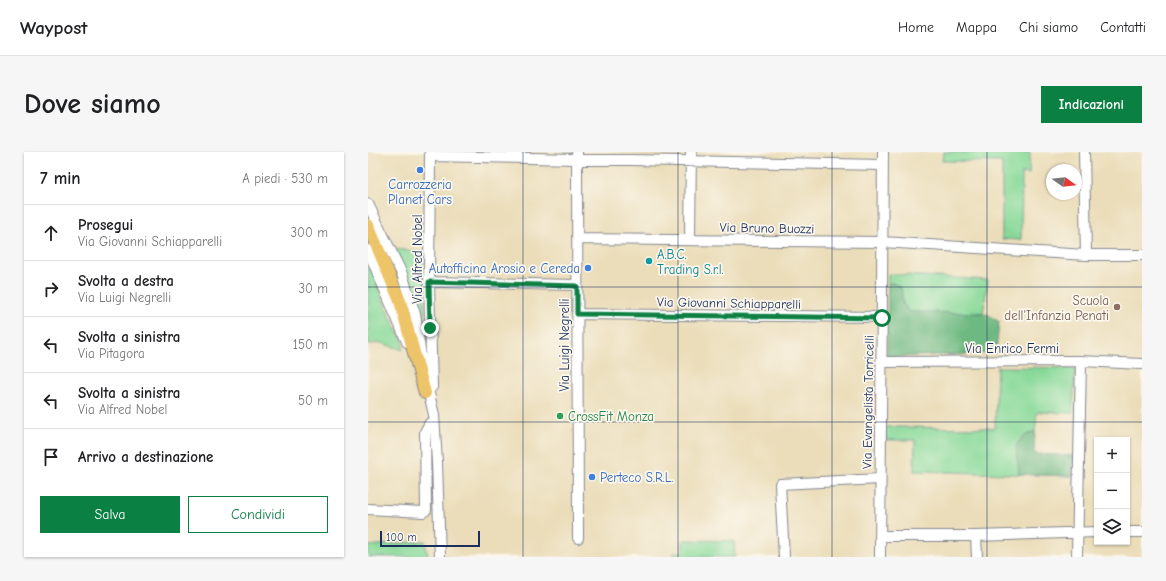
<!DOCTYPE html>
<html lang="it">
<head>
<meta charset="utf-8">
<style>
  :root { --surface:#fff; --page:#f6f6f6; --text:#202124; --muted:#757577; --line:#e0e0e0; --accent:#0b8043 }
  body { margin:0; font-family:"Comic Neue",sans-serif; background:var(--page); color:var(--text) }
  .controls { position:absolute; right:12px; bottom:12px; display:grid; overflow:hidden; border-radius:0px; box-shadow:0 1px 3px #0004 }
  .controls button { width:36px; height:36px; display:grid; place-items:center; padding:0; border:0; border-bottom:1px solid var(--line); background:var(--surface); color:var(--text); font:20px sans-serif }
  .compass { position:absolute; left:678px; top:12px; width:36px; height:36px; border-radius:50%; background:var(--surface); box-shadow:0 1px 3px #0004; rotate:105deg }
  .scale { position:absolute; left:12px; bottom:10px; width:100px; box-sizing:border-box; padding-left:4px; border:2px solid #1b2f5e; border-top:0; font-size:11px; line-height:14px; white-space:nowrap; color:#1b2f5e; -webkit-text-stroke:3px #fbf7ec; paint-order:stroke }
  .stop { position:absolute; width:12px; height:12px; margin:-9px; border:3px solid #0b8043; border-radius:50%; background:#fff }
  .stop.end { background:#0b8043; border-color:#fff; box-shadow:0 1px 4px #0008 }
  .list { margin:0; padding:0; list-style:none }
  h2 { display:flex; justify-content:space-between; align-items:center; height:52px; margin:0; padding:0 16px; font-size:17px }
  h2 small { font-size:13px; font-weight:400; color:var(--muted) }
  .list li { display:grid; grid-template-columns:26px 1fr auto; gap:12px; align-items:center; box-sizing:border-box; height:56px; padding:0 16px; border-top:1px solid var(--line) }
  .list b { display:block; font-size:15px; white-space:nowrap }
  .list p { margin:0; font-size:13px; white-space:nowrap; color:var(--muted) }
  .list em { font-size:13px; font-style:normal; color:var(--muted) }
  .actions { display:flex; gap:8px; padding:12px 16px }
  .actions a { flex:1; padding:9px 0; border:1px solid var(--accent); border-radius:0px; text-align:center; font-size:14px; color:var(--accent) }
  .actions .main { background:var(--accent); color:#fff }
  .icon { flex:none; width:22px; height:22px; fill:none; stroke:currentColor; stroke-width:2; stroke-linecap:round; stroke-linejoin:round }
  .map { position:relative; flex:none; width:774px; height:405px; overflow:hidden; border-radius:0px }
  header { display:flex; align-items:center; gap:24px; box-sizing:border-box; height:56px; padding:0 20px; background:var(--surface); border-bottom:1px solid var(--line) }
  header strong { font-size:19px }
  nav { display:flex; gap:22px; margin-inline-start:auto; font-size:14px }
  .intro { display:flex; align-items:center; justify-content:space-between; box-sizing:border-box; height:96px; padding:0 24px }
  h1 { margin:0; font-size:28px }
  .button { padding:10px 18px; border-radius:0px; background:var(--accent); color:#fff; font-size:14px; font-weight:700 }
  main { display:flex; gap:24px; padding:0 24px }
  aside { flex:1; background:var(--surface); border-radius:0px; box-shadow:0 1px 3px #0004 }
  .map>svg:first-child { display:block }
</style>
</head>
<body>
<header>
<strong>Waypost</strong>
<nav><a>Home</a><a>Mappa</a><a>Chi siamo</a><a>Contatti</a></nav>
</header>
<div class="intro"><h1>Dove siamo</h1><a class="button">Indicazioni</a></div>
<main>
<aside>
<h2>7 min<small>A piedi · 530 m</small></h2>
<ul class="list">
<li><svg class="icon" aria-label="ahead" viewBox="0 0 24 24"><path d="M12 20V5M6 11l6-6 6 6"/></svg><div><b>Prosegui</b><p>Via Giovanni Schiapparelli</p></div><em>300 m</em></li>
<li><svg class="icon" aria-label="right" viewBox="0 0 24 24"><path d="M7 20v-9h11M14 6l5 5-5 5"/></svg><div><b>Svolta a destra</b><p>Via Luigi Negrelli</p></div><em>30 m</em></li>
<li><svg class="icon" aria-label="left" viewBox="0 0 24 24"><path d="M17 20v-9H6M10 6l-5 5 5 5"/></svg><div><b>Svolta a sinistra</b><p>Via Pitagora</p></div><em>150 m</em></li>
<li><svg class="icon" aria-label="left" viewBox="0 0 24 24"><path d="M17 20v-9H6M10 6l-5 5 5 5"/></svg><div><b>Svolta a sinistra</b><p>Via Alfred Nobel</p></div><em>50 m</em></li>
<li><svg class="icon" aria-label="arrive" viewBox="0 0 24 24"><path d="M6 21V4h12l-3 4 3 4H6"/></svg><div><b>Arrivo a destinazione</b></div></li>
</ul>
<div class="actions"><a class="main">Salva</a><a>Condividi</a></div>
</aside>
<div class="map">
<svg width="774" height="405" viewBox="0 0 774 405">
  <rect width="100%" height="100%" fill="#fbf7ec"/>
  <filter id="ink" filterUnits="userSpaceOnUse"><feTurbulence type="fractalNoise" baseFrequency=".025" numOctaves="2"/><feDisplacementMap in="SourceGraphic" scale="8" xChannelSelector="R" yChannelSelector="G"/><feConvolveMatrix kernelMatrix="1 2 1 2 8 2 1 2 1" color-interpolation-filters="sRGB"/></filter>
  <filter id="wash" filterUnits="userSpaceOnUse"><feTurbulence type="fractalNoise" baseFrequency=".012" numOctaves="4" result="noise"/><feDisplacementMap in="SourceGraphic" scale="16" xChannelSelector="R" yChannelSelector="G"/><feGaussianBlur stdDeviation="0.9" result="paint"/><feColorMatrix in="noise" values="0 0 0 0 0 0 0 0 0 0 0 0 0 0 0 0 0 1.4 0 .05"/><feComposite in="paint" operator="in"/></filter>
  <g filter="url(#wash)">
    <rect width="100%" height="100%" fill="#ebddb9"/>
    <path fill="#88d999" stroke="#52847c" d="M575,0H662L661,22L654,21L653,88L634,87V10L574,9Z
      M26,97L56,100L57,183L52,174Z
      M0,109L22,165L35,188V198L13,191L0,192Z
      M520,122L620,128L615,161L541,160L535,152L533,136L525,131L520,132Z
      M629,215L707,216L705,261L669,260L665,302L705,304L704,324L546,319L547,288H518L517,275L627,276Z
      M315,388L366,389L367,405H305L306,401L315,400Z
      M57,389L60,405H0V394Z"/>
    <path fill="#6eb981" stroke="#447470" d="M525,131L533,136L535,152L541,160L615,161L623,164L631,170L628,201L524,205L519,204L520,132Z
      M667,279L666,302L705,304L704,324L651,322C650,300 640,289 667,279Z"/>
  </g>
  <g filter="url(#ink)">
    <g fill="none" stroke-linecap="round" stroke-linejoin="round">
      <g stroke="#83868c" stroke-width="12">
        <path id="minor" d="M62,0L61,130L64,235
          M209,0L210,386
          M716,0L718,103
          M62,4L515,13
          M0,52L34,122L47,162L54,211L66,263L69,310L72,405
          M210,87L515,90L718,103H774
          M320,88L322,83L323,0
          M0,98L39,190
          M61,130L209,133
          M209,162L514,165
          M513,210L713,209L774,212
          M0,357L55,360L58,358L57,280L62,271
          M759,380H774
          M512,384H608L729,380
          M608,384L609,405
          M416,405L412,332L512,327
          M512,405L515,0
          M709,405L713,209"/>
      </g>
      <g stroke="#83868c" stroke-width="14">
        <path id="major" d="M0,73L32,149L57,241"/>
      </g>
      <use href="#minor" stroke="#fff" stroke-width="10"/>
      <use href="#major" stroke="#eec469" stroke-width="12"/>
    </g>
  </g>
  <g fill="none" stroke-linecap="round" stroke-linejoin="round" filter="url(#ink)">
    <path stroke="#0b8043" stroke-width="5" d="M62,176L61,130L209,134V162L514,166"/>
  </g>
  <path fill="none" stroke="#1b2f5e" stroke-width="1" stroke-opacity="0.55" d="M155,0V405M310,0V405M464,0V405M619,0V405M0,135H774M0,270H774"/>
  <g fill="#3f7fe0" stroke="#fbf7ec" stroke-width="1.5">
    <circle cx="52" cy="18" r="4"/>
    <circle cx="220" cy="116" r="4"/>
    <circle cx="224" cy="325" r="4"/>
  </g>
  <circle fill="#0f9aa8" stroke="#fbf7ec" stroke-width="1.5" cx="281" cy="109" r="4"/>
  <circle fill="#8d6e63" stroke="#fbf7ec" stroke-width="1.5" cx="749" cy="155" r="4"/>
  <circle fill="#2e9e5b" stroke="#fbf7ec" stroke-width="1.5" cx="192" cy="264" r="4"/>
  <g text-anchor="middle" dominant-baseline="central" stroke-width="3.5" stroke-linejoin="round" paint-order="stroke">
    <g font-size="13" fill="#366cbe" stroke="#fbf7ec">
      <text x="52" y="32">Carrozzeria<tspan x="52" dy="15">Planet Cars</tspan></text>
      <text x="212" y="116" text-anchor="end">Autofficina Arosio e Cereda</text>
      <text x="232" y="325" text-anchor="start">Perteco S.R.L.</text>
    </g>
    <g font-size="13" fill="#1b2f5e" stroke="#fbf7ec">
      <text transform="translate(399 76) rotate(1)">Via Bruno Buozzi</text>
      <text transform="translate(49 107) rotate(-90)">Via Alfred Nobel</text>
      <text transform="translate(361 151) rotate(1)">Via Giovanni Schiapparelli</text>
      <text transform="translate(196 193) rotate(-90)">Via Luigi Negrelli</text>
      <text x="644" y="196">Via Enrico Fermi</text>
      <text transform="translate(500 250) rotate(-89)">Via Evangelista Torricelli</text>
    </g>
    <g font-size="13" fill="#0d838f" stroke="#fbf7ec" text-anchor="start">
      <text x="289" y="102">A.B.C.<tspan x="289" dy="15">Trading S.r.l.</tspan></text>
    </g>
    <g font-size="13" fill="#785e54" stroke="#fbf7ec" text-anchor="end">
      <text x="741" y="148">Scuola<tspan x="741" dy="15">dell'Infanzia Penati</tspan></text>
    </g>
    <g font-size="13" fill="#27864d" stroke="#fbf7ec" text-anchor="start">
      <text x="200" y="264">CrossFit Monza</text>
    </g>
  </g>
</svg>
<div class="controls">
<button>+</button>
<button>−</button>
<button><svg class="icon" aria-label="layers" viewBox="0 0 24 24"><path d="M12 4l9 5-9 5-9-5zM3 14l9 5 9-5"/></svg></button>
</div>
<svg class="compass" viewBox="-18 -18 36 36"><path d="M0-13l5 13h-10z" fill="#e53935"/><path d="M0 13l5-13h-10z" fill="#757577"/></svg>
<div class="scale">100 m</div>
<div class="stop" style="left:514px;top:166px"></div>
<div class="stop end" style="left:62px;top:176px"></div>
</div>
</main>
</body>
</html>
